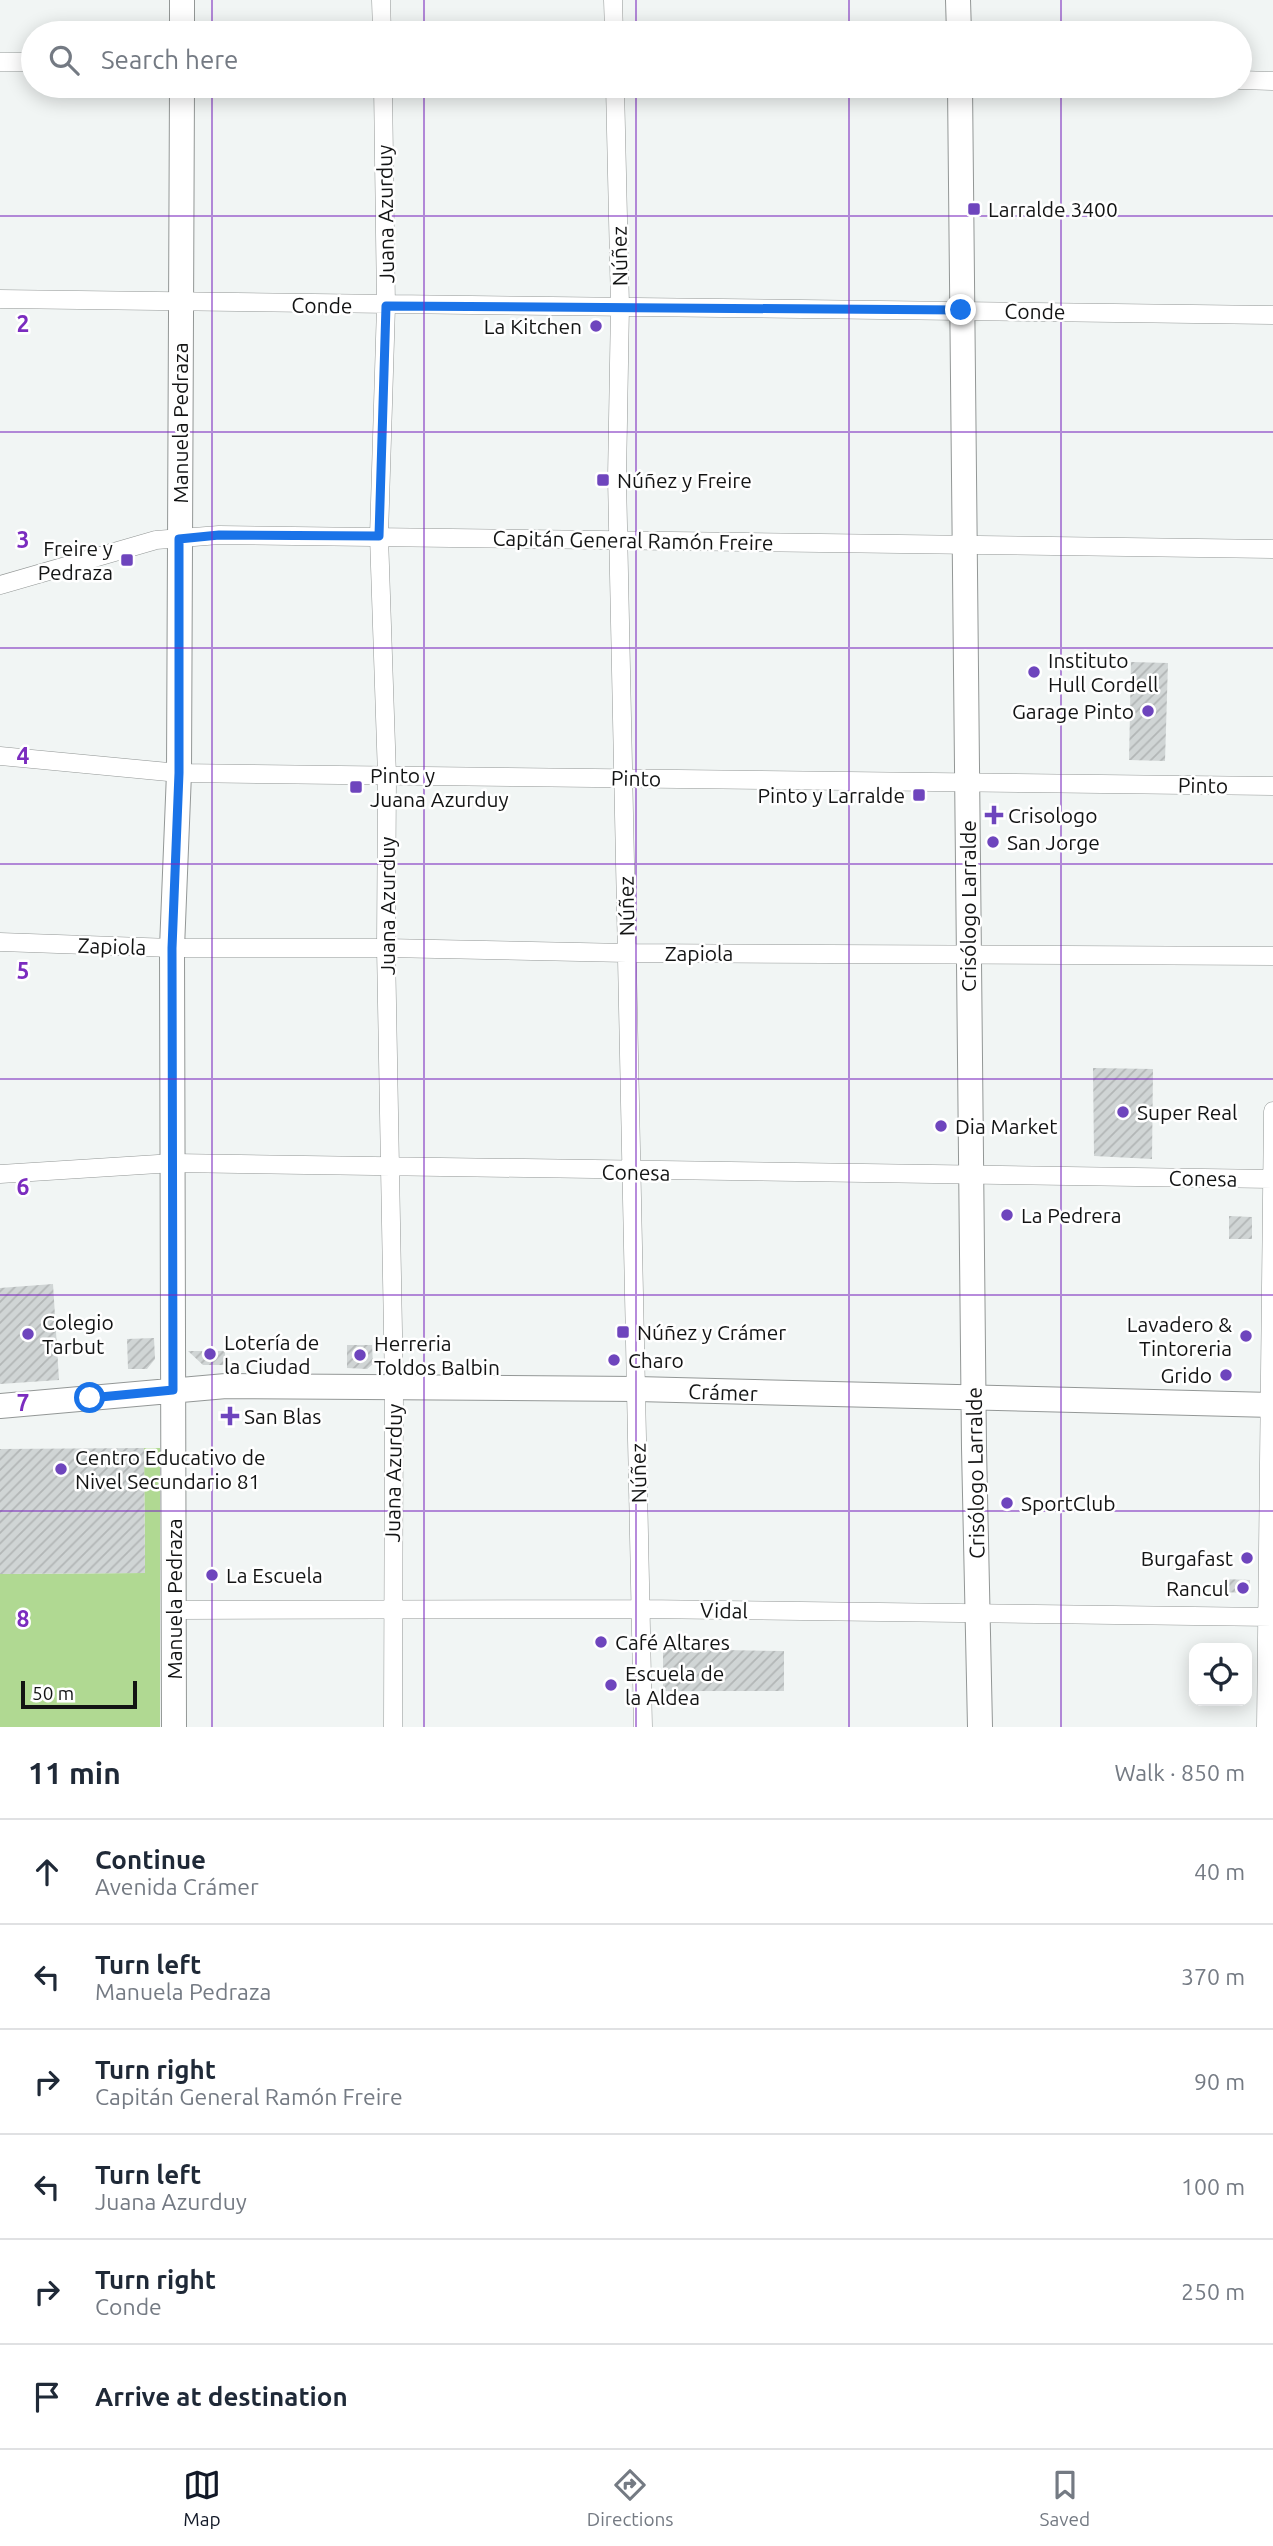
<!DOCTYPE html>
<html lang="en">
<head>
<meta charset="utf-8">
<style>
  :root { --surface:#fff; --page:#f6f6f7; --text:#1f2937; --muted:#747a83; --line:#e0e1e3; --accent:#111827 }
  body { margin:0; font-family:Ubuntu,sans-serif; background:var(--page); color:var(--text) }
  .controls { position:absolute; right:21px; bottom:21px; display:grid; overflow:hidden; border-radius:14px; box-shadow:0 4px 18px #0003 }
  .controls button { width:63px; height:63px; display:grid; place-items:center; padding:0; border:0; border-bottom:2px solid var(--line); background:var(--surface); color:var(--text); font:35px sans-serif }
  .scale { position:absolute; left:21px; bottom:18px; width:116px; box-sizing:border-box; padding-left:7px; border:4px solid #131414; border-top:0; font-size:19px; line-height:24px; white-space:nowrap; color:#131414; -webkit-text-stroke:5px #fff; paint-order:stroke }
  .stop { position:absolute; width:21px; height:21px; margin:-16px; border:5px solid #1a73e8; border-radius:50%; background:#fff }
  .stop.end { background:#1a73e8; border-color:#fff; box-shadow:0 2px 7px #0008 }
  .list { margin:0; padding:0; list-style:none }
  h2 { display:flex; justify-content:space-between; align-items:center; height:91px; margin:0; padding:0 28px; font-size:30px }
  h2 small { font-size:23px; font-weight:400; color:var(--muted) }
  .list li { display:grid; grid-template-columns:46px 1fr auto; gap:21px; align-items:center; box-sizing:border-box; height:105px; padding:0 28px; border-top:2px solid var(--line) }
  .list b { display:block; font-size:26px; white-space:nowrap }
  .list p { margin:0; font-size:23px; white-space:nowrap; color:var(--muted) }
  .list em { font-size:23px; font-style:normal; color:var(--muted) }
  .icon { flex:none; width:38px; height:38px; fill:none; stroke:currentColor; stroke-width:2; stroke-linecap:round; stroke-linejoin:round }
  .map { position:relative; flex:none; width:1273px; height:1727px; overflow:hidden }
  .search { position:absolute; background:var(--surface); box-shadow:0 4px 18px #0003; left:21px; right:21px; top:21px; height:77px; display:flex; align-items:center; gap:18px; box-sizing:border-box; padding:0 24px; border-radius:38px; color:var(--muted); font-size:26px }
  .sheet { height:721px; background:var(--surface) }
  nav { display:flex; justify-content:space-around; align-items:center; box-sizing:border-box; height:98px; border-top:2px solid var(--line); background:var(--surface); font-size:19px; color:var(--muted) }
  nav a { display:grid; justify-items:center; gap:4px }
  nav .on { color:var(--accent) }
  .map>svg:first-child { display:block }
</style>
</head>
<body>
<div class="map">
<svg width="1273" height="1727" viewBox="0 0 1273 1727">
  <defs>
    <pattern id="building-hatch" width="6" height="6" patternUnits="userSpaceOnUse" patternTransform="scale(1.75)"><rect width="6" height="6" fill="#d0d5d5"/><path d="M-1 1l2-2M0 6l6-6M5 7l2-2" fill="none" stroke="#b2b6b6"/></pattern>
  </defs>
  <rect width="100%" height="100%" fill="#f1f5f4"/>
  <path fill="#b0d992" d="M144,1448H160V1727H0V1574L145,1573Z"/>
  <path fill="url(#building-hatch)" d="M1131,662L1168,663L1165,761L1129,760Z
    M1093,1068L1153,1069L1152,1159L1094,1156Z
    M1229,1216L1252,1217V1239H1229Z
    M53,1284L59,1380L0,1384V1288Z
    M154,1338L155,1359L147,1369H128L127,1339Z
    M347,1345H372L373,1364L367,1369L347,1368Z
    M188,1351H225V1365H203Z
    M144,1448L145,1573L0,1574V1449Z
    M1223,1579L1250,1580V1589L1245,1593L1222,1592Z
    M663,1649L784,1651V1691H663Z"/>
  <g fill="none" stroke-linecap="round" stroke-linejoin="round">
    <g stroke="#939796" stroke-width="19">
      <path id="street" d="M381,0L382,33
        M613,0L614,33
        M0,62H33
        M1240,80L1273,81
        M383,86L386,306L379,536L387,776L386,948L394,1387L393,1727
        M615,86L620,306L617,478L643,1727
        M0,299L1273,315
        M0,585L156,540L219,535L1273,549
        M0,756L179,773L1273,786
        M0,942L172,948H386L627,953L1273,956
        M0,1174L174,1163L1273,1179
        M175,1610L641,1609L1273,1617
        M1266,1727L1273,1111"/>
    </g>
    <g stroke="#939796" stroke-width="26">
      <path id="secondary" d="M958,0L959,33
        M182,33V0
        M960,86L974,1448L980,1727
        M0,1406L226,1386L637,1389L1273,1405
        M174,1727L172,948L179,773L182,86"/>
    </g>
    <use href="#street" stroke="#fff" stroke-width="18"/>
    <use href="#secondary" stroke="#fff" stroke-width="24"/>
  </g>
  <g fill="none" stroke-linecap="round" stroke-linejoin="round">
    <path stroke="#1a73e8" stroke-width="9" d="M90,1398L173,1390L172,948L179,773V539L219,535L379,536L386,306L961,310"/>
  </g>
  <path fill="none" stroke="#7b2cbf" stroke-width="2" stroke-opacity="0.55" d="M212,0V33M424,0V33M636,0V33M849,0V33M1061,0V33M212,86V1727M424,86V1727M636,86V1727M849,86V1727M1061,86V1727M0,216H1273M0,432H1273M0,648H1273M0,864H1273M0,1079H1273M0,1295H1273M0,1511H1273"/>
  <g fill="#6e45bd" stroke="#fff" stroke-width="2.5">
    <rect x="967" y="202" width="14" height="14" rx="3.5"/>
    <circle cx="596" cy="326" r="7"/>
    <rect x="596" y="473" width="14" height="14" rx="3.5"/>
    <rect x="120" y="553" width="14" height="14" rx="3.5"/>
    <circle cx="1034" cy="672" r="7"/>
    <circle cx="1148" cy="711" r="7"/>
    <rect x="349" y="780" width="14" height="14" rx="3.5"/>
    <rect x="912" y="788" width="14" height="14" rx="3.5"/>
    <path d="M990.5 804.5h7v7h7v7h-7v7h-7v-7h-7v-7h7z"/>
    <circle cx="993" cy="842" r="7"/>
    <circle cx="1123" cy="1112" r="7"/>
    <circle cx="941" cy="1126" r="7"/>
    <circle cx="1007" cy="1215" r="7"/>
    <rect x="616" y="1325" width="14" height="14" rx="3.5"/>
    <circle cx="28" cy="1334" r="7"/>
    <circle cx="1246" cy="1336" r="7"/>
    <circle cx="210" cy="1354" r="7"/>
    <circle cx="360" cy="1355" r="7"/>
    <circle cx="614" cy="1360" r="7"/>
    <circle cx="1226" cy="1375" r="7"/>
    <path d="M226.5 1405.5h7v7h7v7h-7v7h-7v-7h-7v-7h7z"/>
    <circle cx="61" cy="1469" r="7"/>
    <circle cx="1007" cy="1503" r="7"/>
    <circle cx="1247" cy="1558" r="7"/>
    <circle cx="212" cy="1575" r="7"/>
    <circle cx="1243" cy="1588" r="7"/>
    <circle cx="601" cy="1642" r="7"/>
    <circle cx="611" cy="1685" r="7"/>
  </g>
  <g text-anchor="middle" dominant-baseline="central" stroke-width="5" stroke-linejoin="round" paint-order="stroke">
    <g font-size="21" fill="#131414" stroke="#fff" text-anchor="start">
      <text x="988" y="209">Larralde 3400</text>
      <text x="582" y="326" text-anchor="end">La Kitchen</text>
      <text x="617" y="480">Núñez y Freire</text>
      <text x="113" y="548" text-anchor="end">Freire y<tspan x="113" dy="24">Pedraza</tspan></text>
      <text x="1048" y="660">Instituto<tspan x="1048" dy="24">Hull Cordell</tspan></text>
      <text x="1134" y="711" text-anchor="end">Garage Pinto</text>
      <text x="370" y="775">Pinto y<tspan x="370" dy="24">Juana Azurduy</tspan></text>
      <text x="905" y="795" text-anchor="end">Pinto y Larralde</text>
      <text x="1008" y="815">Crisologo</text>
      <text x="1007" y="842">San Jorge</text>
      <text x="1137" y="1112">Super Real</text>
      <text x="955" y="1126">Dia Market</text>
      <text x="1021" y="1215">La Pedrera</text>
      <text x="42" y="1322">Colegio<tspan x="42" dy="24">Tarbut</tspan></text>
      <text x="1232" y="1324" text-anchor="end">Lavadero &amp;<tspan x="1232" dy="24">Tintoreria</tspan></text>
      <text x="637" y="1332">Núñez y Crámer</text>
      <text x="224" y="1342">Lotería de<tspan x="224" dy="24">la Ciudad</tspan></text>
      <text x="374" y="1343">Herreria<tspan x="374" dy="24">Toldos Balbin</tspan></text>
      <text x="628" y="1360">Charo</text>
      <text x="1212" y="1375" text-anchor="end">Grido</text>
      <text x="244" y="1416">San Blas</text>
      <text x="75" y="1457">Centro Educativo de<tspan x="75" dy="24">Nivel Secundario 81</tspan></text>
      <text x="1021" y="1503">SportClub</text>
      <text x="1233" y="1558" text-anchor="end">Burgafast</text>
      <text x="226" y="1575">La Escuela</text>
      <text x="1229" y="1588" text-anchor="end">Rancul</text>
      <text x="615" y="1642">Café Altares</text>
      <text x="625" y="1673">Escuela de<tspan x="625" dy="24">la Aldea</tspan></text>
    </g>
    <g font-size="21" fill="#131414" stroke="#fff">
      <text transform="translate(385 214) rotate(-91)">Juana Azurduy</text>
      <text transform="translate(619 256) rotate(-91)">Núñez</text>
      <text transform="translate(322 305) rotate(1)">Conde</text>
      <text transform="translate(1035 311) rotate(1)">Conde</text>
      <text transform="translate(180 423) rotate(-90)">Manuela Pedraza</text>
      <text transform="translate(633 540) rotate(1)">Capitán General Ramón Freire</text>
      <text transform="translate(636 778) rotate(1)">Pinto</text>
      <text transform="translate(1203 785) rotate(1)">Pinto</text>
      <text transform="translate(387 906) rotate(-90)">Juana Azurduy</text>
      <text transform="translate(626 906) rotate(-91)">Núñez</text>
      <text transform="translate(968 906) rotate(-90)">Crisólogo Larralde</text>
      <text transform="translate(112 946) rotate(2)">Zapiola</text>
      <text x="699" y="953">Zapiola</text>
      <text transform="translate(636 1172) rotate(1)">Conesa</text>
      <text transform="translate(1203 1178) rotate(1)">Conesa</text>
      <text transform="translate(723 1392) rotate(2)">Crámer</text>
      <text transform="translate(393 1473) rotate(-89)">Juana Azurduy</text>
      <text transform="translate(638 1473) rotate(-91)">Núñez</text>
      <text transform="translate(975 1473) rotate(-91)">Crisólogo Larralde</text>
      <text transform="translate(174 1599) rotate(-90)">Manuela Pedraza</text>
      <text transform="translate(724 1610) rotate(1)">Vidal</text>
    </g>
  </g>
  <g font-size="23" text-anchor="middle" font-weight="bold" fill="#7b2cbf" stroke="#fff" stroke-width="5" stroke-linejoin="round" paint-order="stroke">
    <text x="23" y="332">2</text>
    <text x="23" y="548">3</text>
    <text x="23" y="764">4</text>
    <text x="23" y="979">5</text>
    <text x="23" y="1195">6</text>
    <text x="23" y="1411">7</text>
    <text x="23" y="1627">8</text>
  </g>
</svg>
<div class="controls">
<button><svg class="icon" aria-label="locate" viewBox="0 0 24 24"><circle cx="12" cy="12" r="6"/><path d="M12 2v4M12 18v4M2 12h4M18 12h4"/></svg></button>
</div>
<div class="scale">50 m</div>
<div class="stop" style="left:90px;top:1398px"></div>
<div class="stop end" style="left:961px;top:310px"></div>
<div class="search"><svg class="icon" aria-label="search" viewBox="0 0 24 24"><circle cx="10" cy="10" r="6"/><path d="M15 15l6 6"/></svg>Search here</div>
</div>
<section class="sheet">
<h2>11 min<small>Walk · 850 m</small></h2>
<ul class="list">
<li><svg class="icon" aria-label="ahead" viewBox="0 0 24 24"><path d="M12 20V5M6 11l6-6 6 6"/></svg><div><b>Continue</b><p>Avenida Crámer</p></div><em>40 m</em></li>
<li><svg class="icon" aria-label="left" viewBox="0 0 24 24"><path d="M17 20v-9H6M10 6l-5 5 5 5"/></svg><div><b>Turn left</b><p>Manuela Pedraza</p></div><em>370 m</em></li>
<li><svg class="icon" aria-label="right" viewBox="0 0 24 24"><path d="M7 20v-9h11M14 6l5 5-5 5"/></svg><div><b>Turn right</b><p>Capitán General Ramón Freire</p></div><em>90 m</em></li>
<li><svg class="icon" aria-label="left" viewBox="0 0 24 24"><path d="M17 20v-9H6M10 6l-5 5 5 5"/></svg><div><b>Turn left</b><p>Juana Azurduy</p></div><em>100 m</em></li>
<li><svg class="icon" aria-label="right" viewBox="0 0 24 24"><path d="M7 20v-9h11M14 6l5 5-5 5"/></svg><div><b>Turn right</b><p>Conde</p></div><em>250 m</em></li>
<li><svg class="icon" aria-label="arrive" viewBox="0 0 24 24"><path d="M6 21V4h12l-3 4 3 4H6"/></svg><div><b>Arrive at destination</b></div></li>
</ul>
</section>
<nav>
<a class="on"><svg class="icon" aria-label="map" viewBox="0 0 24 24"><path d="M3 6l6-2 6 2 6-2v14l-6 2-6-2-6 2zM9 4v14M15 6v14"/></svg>Map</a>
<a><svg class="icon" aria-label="directions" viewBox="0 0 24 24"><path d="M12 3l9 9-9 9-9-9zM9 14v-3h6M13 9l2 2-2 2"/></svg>Directions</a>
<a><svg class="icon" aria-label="saved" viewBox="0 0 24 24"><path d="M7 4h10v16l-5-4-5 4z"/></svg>Saved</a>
</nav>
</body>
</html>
